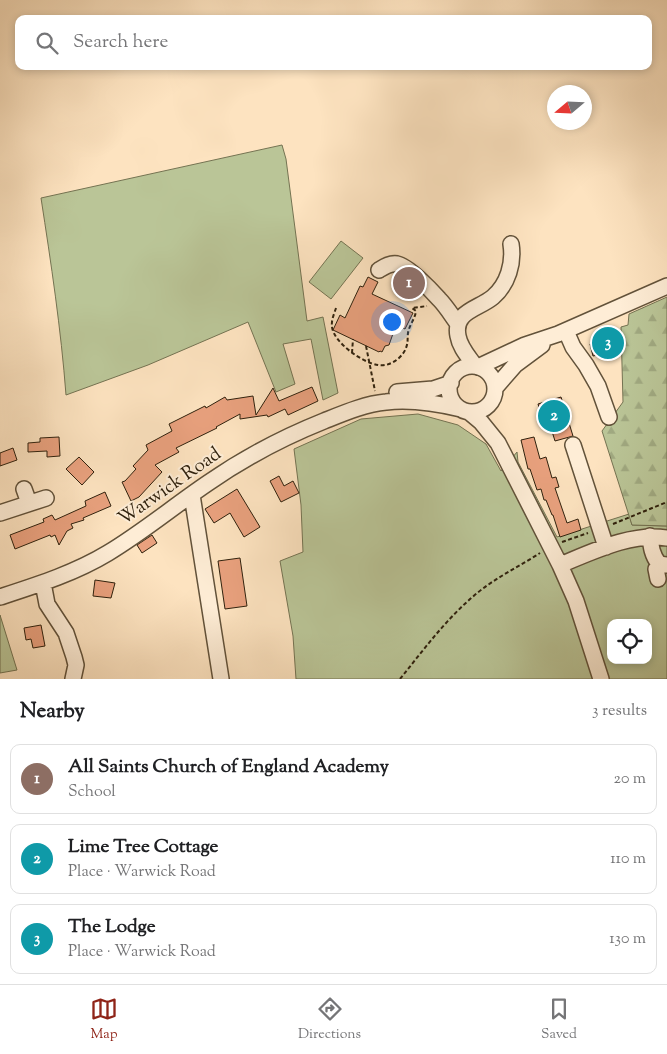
<!DOCTYPE html>
<html lang="en">
<head>
<meta charset="utf-8">
<style>
  :root { --surface:#fff; --page:#f2f2f2; --text:#202124; --muted:#757577; --line:#e0e0e0; --accent:#8f2418 }
  body { margin:0; font-family:"Sorts Mill Goudy",serif; background:var(--page); color:var(--text) }
  .controls { position:absolute; right:15px; bottom:15px; display:grid; overflow:hidden; border-radius:10px; box-shadow:0 2px 8px #0003 }
  .controls button { width:45px; height:45px; display:grid; place-items:center; padding:0; border:0; border-bottom:1px solid var(--line); background:var(--surface); color:var(--text); font:25px sans-serif }
  .compass { position:absolute; left:547px; top:85px; width:45px; height:45px; border-radius:50%; background:var(--surface); box-shadow:0 2px 8px #0003; rotate:251deg }
  .you { position:absolute; left:391px; top:321px; width:18px; height:18px; margin:-12px; border:4px solid #fff; border-radius:50%; background:#1a73e8; box-shadow:0 0 0 8px #1a73e833 }
  .badge { display:grid; place-items:center; width:32px; height:32px; border-radius:50%; background:var(--accent); color:#fff; font-size:16px; font-weight:700 }
  .pin { position:absolute; translate:-50% -50%; border:2px solid #fff; box-shadow:0 1px 5px #0006 }
  .list { margin:0; padding:0; list-style:none }
  h2 { display:flex; justify-content:space-between; align-items:center; height:65px; margin:0; padding:0 20px; font-size:21px }
  h2 small { font-size:16px; font-weight:400; color:var(--muted) }
  .list li { display:grid; grid-template-columns:32px 1fr auto; gap:15px; align-items:center; box-sizing:border-box; height:70px; margin:0 10px 10px; padding:0 10px; border:1px solid var(--line); border-radius:10px }
  .list b { display:block; font-size:19px; white-space:nowrap }
  .list p { margin:0; font-size:16px; white-space:nowrap; color:var(--muted) }
  .list em { font-size:16px; font-style:normal; color:var(--muted) }
  .icon { flex:none; width:28px; height:28px; fill:none; stroke:currentColor; stroke-width:2; stroke-linecap:round; stroke-linejoin:round }
  .map { position:relative; flex:none; width:667px; height:679px; overflow:hidden }
  .search { position:absolute; background:var(--surface); box-shadow:0 2px 8px #0003; left:15px; right:15px; top:15px; height:55px; display:flex; align-items:center; gap:12px; box-sizing:border-box; padding:0 18px; border-radius:10px; color:var(--muted); font-size:19px }
  .sheet { height:305px; background:var(--surface) }
  nav { display:flex; justify-content:space-around; align-items:center; box-sizing:border-box; height:70px; border-top:1px solid var(--line); background:var(--surface); font-size:14px; color:var(--muted) }
  nav a { display:grid; justify-items:center; gap:2px }
  nav .on { color:var(--accent) }
  .map>svg:first-child { display:block }
</style>
</head>
<body>
<div class="map">
<svg width="667" height="679" viewBox="0 0 667 679">
  <defs>
    <pattern id="forest-firs" width="22" height="20" patternUnits="userSpaceOnUse" patternTransform="scale(1.25)"><rect width="22" height="20" fill="#bac597"/><path d="M5 1l3.5 6h-7zM16 11l3.5 6h-7z" fill="#a0a981"/></pattern>
  </defs>
  <rect width="100%" height="100%" fill="#fde3c0"/>
  <filter id="stains"><feTurbulence type="fractalNoise" baseFrequency=".004" numOctaves="4"/><feColorMatrix values="0 0 0 0 .2 0 0 0 0 .09 0 0 0 0 .02 0 0 0 .5 -.17"/></filter>
  <radialGradient id="worn" r=".72"><stop offset=".6" stop-color="#630" stop-opacity="0"/><stop offset="1" stop-color="#630" stop-opacity=".3"/></radialGradient>
  <path fill="#bac597" stroke="#747352" fill-rule="evenodd" d="M282,145L286,159L307,321L323,317L338,393L323,400L311,339L283,344L295,384L276,392L248,322L148,365L66,395C61,329 51,263 41,198Z
    M341,241L363,258L331,299L309,282Z
    M418,414L458,425L486,444L501,471L517,452L518,462L557,537L629,514L632,525L667,526V679H296L293,636L280,561L303,552L301,505L294,449L361,419ZM611,623H648V660H611Z
    M0,615L17,670L0,673Z"/>
  <path fill="url(#forest-firs)" stroke="#747352" d="M667,297V526L632,525L602,431L623,402L621,327L628,325L629,314Z"/>
  <path fill="#e9a17e" stroke="#2f210d" d="M368,277L378,282L372,294L413,313L405,329L403,328L401,331L395,328L389,345L385,346L382,352L380,351L379,352L333,330L340,315L345,318L360,286L363,287Z
    M617,331L620,350L593,356L590,344L603,341L601,334Z
    M312,387L318,401L288,415L285,409L268,417L267,415L240,419V414L216,427L217,428L176,448L179,452L155,465L162,472L139,497L131,501L122,482L125,481L136,469L133,466L148,450L146,445L172,431L169,424L205,406L206,408L225,397L227,400L253,396L256,415L273,388L279,401Z
    M561,397L573,436L555,441L551,428L546,430L538,404Z
    M59,437L60,456L47,457V451L28,452V443L40,442V438Z
    M534,437L540,459L546,457L552,478L556,477L559,487L555,488L567,523L578,519L581,530L560,537L553,515H552L546,500H544L541,489L537,490L530,469H528L521,440Z
    M13,448L17,460L0,466V453Z
    M79,457L94,472L82,485L66,469Z
    M279,476L284,486L293,481L299,493L281,502L270,481Z
    M237,489L260,527L244,537L230,513L214,523L205,509Z
    M105,492L111,506L83,518L84,520L71,524L73,528L67,531L59,545L55,535L51,537L50,535L15,549L10,535L44,522L43,519L52,515L55,520L86,506L85,501Z
    M152,535L157,543L142,553L137,545Z
    M240,558L247,606L225,609L218,561Z
    M95,580L115,583L111,598L93,596Z
    M41,625L45,646L33,648L31,639L26,640L24,628Z"/>
  <g fill="none" stroke-linecap="round" stroke-linejoin="round">
    <g stroke="#62523a" stroke-width="18">
      <path id="minor" d="M379,270C384,267 390,263 397,264C408,266 431,290 439,299C446,306 452,316 458,324
        M566,331L573,347L586,365L598,386L609,417
        M475,366C469,357 460,348 458,336C453,311 479,309 493,297C508,284 514,263 511,244
        M449 389a23 23 0 1 1 46 0a23 23 0 1 1-46 0Z
        M478,367L525,345L558,334L667,286
        M495,388L515,365L542,345
        M397,392L433,389L451,383
        M469,412L481,422L498,443L560,565C592,552 632,532 667,538
        M573,445L606,547
        M24,489L29,503
        M192,495L221,679
        M0,513L46,498
        M650,536C651,547 652,555 659,564L667,565
        M560,565L576,601L601,679
        M658,579L656,569L659,564
        M43,583L47,604L66,633L74,657L76,665L73,679
        M0,597C37,585 75,573 108,553C143,532 174,506 208,483C244,458 284,437 324,421C344,413 365,404 386,402C411,399 436,403 461,409"/>
    </g>
    <path stroke="#2f210d" stroke-width="2" stroke-dasharray="4 2.5" stroke-linecap="butt" d="M336,308C334,314 331,321 332,327C334,343 363,363 378,365C388,367 399,360 404,352C410,342 406,337 409,329C411,323 415,318 416,311L412,308L427,306
      M366,346L375,391
      M352,353L353,339
      M613,524L667,502
      M562,542L588,533
      M400,679C425,648 449,615 481,590C499,576 520,566 540,553"/>
    <use href="#minor" stroke="#feedd6" stroke-width="15"/>
  </g>
  <g text-anchor="middle" dominant-baseline="central" stroke-width="4" stroke-linejoin="round" paint-order="stroke">
    <g font-size="19" fill="#2f210d" stroke="#feedd6">
      <text transform="translate(170 487) rotate(-35)">Warwick Road</text>
    </g>
  </g>
  <rect width="100%" height="100%" filter="url(#stains)"/>
  <rect width="100%" height="100%" fill="url(#worn)"/>
</svg>
<div class="controls">
<button><svg class="icon" aria-label="locate" viewBox="0 0 24 24"><circle cx="12" cy="12" r="6"/><path d="M12 2v4M12 18v4M2 12h4M18 12h4"/></svg></button>
</div>
<svg class="compass" viewBox="-18 -18 36 36"><path d="M0-13l5 13h-10z" fill="#e53935"/><path d="M0 13l5-13h-10z" fill="#757577"/></svg>
<div class="you"></div>
<div class="pin badge" style="left:409px;top:283px;background:#8d6e63">1</div>
<div class="pin badge" style="left:554px;top:416px;background:#0f9aa8">2</div>
<div class="pin badge" style="left:608px;top:343px;background:#0f9aa8">3</div>
<div class="search"><svg class="icon" aria-label="search" viewBox="0 0 24 24"><circle cx="10" cy="10" r="6"/><path d="M15 15l6 6"/></svg>Search here</div>
</div>
<section class="sheet">
<h2>Nearby<small>3 results</small></h2>
<ul class="list">
<li><span class="badge" style="background:#8d6e63">1</span><div><b>All Saints Church of England Academy</b><p>School</p></div><em>20 m</em></li>
<li><span class="badge" style="background:#0f9aa8">2</span><div><b>Lime Tree Cottage</b><p>Place · Warwick Road</p></div><em>110 m</em></li>
<li><span class="badge" style="background:#0f9aa8">3</span><div><b>The Lodge</b><p>Place · Warwick Road</p></div><em>130 m</em></li>
</ul>
</section>
<nav>
<a class="on"><svg class="icon" aria-label="map" viewBox="0 0 24 24"><path d="M3 6l6-2 6 2 6-2v14l-6 2-6-2-6 2zM9 4v14M15 6v14"/></svg>Map</a>
<a><svg class="icon" aria-label="directions" viewBox="0 0 24 24"><path d="M12 3l9 9-9 9-9-9zM9 14v-3h6M13 9l2 2-2 2"/></svg>Directions</a>
<a><svg class="icon" aria-label="saved" viewBox="0 0 24 24"><path d="M7 4h10v16l-5-4-5 4z"/></svg>Saved</a>
</nav>
</body>
</html>
